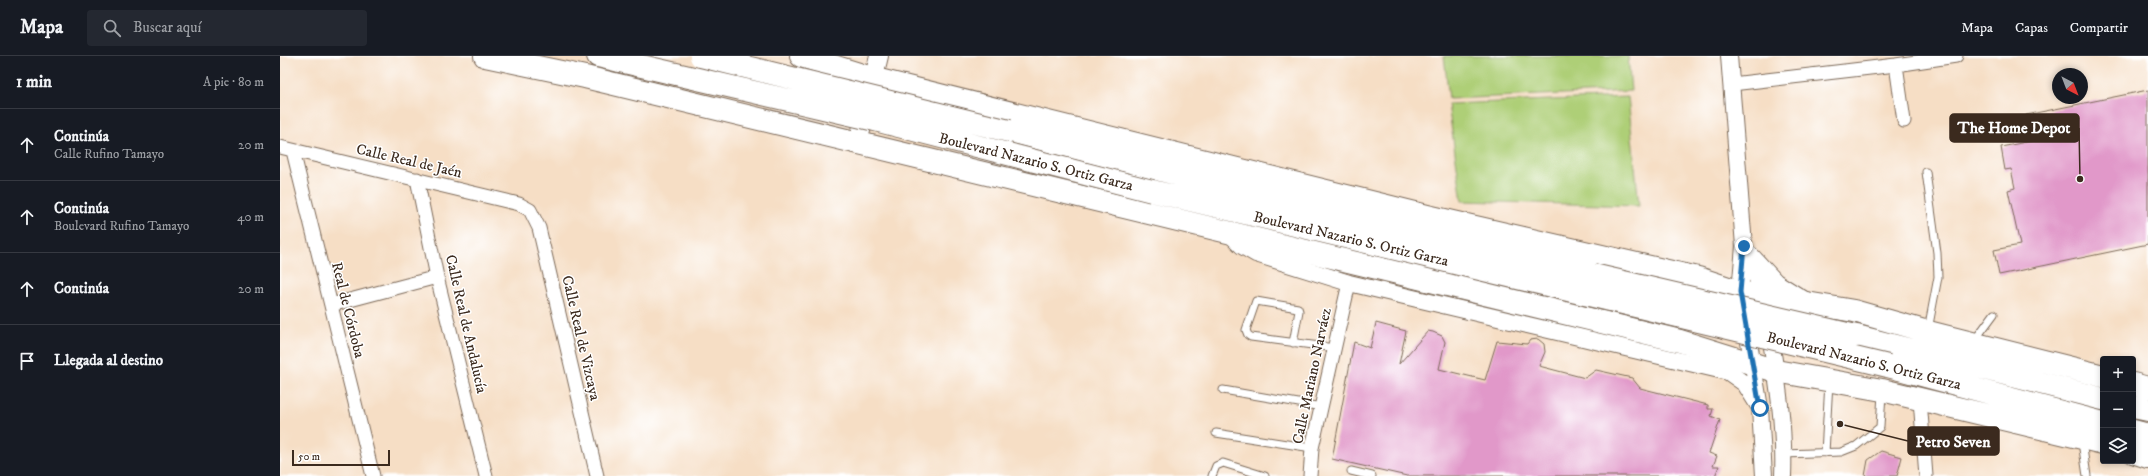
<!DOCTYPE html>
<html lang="es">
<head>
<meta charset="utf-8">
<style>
  :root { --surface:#171b24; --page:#242831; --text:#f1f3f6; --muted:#9ea1a6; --line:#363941 }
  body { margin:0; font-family:"IM FELL DW Pica",serif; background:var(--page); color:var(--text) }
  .controls { position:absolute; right:12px; bottom:12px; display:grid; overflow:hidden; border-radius:4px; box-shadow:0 2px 6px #0003 }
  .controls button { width:36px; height:36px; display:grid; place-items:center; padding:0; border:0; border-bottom:1px solid var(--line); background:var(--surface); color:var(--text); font:20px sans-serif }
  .compass { position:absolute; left:1772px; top:12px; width:36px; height:36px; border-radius:50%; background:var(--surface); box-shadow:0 2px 6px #0003; rotate:138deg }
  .scale { position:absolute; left:12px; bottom:10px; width:98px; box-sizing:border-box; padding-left:4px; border:2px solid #3b2a1e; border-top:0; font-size:11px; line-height:14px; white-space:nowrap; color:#3b2a1e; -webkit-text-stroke:3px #fff; paint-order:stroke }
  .stop { position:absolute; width:12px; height:12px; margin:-9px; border:3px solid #1f6fb2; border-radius:50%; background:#fff }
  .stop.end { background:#1f6fb2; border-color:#fff; box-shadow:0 1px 4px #0008 }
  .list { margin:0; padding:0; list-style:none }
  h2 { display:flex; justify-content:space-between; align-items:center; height:52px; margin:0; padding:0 16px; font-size:17px }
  h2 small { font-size:13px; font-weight:400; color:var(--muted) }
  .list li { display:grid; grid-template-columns:26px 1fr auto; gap:12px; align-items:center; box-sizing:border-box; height:72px; padding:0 16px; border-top:1px solid var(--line) }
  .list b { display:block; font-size:15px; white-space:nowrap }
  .list p { margin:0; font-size:13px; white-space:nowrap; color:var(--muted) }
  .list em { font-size:13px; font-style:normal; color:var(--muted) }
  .icon { flex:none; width:22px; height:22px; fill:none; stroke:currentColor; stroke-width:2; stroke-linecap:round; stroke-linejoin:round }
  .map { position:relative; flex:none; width:1868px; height:420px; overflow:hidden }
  header { display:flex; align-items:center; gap:24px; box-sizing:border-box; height:56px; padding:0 20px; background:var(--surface); border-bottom:1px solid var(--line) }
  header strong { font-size:19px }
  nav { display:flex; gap:22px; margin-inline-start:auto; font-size:14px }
  .search { width:280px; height:36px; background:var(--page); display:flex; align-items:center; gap:10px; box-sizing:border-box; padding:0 14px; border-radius:4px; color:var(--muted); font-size:15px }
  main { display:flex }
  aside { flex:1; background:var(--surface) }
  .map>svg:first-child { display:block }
</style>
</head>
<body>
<header>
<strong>Mapa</strong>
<div class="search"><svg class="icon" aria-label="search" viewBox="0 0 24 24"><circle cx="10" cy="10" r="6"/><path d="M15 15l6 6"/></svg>Buscar aquí</div>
<nav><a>Mapa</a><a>Capas</a><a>Compartir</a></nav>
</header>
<main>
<aside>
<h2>1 min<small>A pie · 80 m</small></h2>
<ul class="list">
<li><svg class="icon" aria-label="ahead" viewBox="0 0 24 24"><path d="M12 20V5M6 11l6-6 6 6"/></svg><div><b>Continúa</b><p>Calle Rufino Tamayo</p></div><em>20 m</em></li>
<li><svg class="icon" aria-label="ahead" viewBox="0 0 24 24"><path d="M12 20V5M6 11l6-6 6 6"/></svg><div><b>Continúa</b><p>Boulevard Rufino Tamayo</p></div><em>40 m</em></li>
<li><svg class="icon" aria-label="ahead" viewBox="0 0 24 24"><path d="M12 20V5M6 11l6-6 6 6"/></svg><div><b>Continúa</b></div><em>20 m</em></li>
<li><svg class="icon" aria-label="arrive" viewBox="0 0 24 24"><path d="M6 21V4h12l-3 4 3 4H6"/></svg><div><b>Llegada al destino</b></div></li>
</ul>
</aside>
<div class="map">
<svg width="1868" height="420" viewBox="0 0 1868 420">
  <rect width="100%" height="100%" fill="#fff"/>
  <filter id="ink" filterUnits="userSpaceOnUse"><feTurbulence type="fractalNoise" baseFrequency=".025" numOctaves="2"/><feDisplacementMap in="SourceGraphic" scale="8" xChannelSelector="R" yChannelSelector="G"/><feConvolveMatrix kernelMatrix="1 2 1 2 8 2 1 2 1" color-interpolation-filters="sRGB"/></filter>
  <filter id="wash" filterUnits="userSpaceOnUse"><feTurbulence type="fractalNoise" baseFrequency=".012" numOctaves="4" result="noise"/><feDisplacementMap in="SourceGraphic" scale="16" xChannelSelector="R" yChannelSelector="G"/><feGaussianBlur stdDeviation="0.9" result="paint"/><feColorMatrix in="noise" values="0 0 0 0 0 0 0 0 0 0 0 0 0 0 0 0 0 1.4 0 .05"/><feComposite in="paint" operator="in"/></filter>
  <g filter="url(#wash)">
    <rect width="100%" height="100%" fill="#f6dec5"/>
    <path fill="#aecf77" stroke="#747c4a" d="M1164,0H1348L1351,35L1169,43Z
      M1348,41L1359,150L1182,145L1168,48Z"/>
    <g id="blocks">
      <path fill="#e198c9" d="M1868,34V188L1719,219L1714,194L1740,189L1728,134L1735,132L1731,113L1725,114L1721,91L1751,85L1746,59Z
        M1096,267L1126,275L1119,308L1148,275L1153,276L1162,280L1165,286L1159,313L1205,324L1217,285L1247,288L1250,284L1258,283L1264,288L1265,296L1259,310L1305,322L1316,314L1352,322L1360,332L1428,349V353H1433L1431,360L1440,364L1429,397L1437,400L1433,410H1439L1435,420H1127L1052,403L1074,286L1090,292Z
        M1601,395L1622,401L1617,420H1585L1588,404Z"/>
    </g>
  </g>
  <g filter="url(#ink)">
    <use href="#blocks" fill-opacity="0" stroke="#7c6958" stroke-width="1"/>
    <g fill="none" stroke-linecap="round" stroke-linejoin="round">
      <g stroke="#7c6958" stroke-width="9">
        <path id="service" d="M1646,116L1657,197L1658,221L1648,274
          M1694,285L1714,258
          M1013,287L1019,255L1018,252L976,245L966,274L968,279L971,281L1055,292
          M943,334L1042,351
          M936,377L1032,392
          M1802,386L1807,420
          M1545,397L1549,326
          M1504,398L1561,396L1576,390L1600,371L1602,337
          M1071,415L1092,420
          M932,420L936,410L943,407L985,420"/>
      </g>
      <g stroke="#7c6958" stroke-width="15">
        <path id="minor" d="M1616,9L1624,65
          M1452,28L1616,9L1676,0
          M0,91L239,148L250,154L259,172L317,420
          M13,95L93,420
          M137,123L157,221L206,420
          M51,249L157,221
          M1640,344L1646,420
          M1030,420L1032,392L1069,227"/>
      </g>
      <g stroke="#7c6958" stroke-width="18">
        <path id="tertiary" d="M1449,0L1464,190L1460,236L1462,245
          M949,177L962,190L976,198L1069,227L1448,316L1465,328L1480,352
          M1465,193L1484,240L1485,249
          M1471,199L1496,226L1525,244
          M1466,268L1480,352L1484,420
          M1489,273C1497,321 1505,371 1503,420"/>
      </g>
      <g stroke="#7c6958" stroke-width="20">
        <path id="secondary" d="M578,87L599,0"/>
      </g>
      <g stroke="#7c6958" stroke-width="24">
        <path id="trunk" d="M205,0L305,21L1400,285L1496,315L1602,334L1823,387
          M318,0L340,5
          M521,0L595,23L1147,160L1418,222L1460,236L1574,255L1648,276L1823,320
          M729,75L966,136L1313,219
          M872,135L1305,238
          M1576,280L1823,343
          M1608,310L1823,367
          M1853,328L1868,332
          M1853,351L1868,354
          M1853,375L1868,379
          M1853,396L1868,401"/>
      </g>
      <use href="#service" stroke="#fff" stroke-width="7"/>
      <use href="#minor" stroke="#fff" stroke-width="13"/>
      <use href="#tertiary" stroke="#fff" stroke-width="16"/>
      <use href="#secondary" stroke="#fff" stroke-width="18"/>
      <use href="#trunk" stroke="#fff" stroke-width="22"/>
      <g stroke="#7c6958" stroke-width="24" stroke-linecap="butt">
        <path id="trunk-bridge" d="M421,0L729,75
          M340,5L595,64L872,135
          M1313,219L1576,280
          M1305,238L1608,310"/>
      </g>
      <use href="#trunk-bridge" stroke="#fff" stroke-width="22"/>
    </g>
  </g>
  <g fill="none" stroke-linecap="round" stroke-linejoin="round" filter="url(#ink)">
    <path stroke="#1f6fb2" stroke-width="5" d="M1464,190L1460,236L1480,352"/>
  </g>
  <g text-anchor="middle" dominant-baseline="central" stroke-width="3" stroke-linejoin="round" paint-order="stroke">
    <g font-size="15" fill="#3b2a1e" stroke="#fff">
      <text transform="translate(129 105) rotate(13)">Calle Real de Jaén</text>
      <text transform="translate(756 106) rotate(14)">Boulevard Nazario S. Ortiz Garza</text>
      <text transform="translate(1071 183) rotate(13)">Boulevard Nazario S. Ortiz Garza</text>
      <text transform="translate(68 254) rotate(76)">Real de Córdoba</text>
      <text transform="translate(186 268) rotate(77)">Calle Real de Andalucía</text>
      <text transform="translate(301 282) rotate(77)">Calle Real de Vizcaya</text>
      <text transform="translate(1584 305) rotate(14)">Boulevard Nazario S. Ortiz Garza</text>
      <text transform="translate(1032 320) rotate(-78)">Calle Mariano Narváez</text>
    </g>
  </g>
  <path fill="none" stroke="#3b2a1e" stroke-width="1.5" d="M1800 123L1799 72M1560 368L1628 385"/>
  <g fill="#3b2a1e" stroke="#fff" stroke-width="1.5">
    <circle cx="1800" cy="123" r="4"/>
    <circle cx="1560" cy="368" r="4"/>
  </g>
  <g fill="#3b2a1e" stroke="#3b2a1e" stroke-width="1.5">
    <rect x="1670" y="58" width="129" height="28" rx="4"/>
    <rect x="1628" y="371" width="91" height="28" rx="4"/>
  </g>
  <g font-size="16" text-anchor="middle" font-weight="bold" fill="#fff">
    <text x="1734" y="77">The Home Depot</text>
    <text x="1673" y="391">Petro Seven</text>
  </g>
</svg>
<div class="controls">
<button>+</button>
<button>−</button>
<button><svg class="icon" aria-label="layers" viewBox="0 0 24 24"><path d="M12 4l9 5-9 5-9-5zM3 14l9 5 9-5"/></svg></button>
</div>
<svg class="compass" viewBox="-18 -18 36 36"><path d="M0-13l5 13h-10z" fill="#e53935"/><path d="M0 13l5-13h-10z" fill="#9ea1a6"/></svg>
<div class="scale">50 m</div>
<div class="stop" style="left:1480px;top:352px"></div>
<div class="stop end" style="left:1464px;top:190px"></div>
</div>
</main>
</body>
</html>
